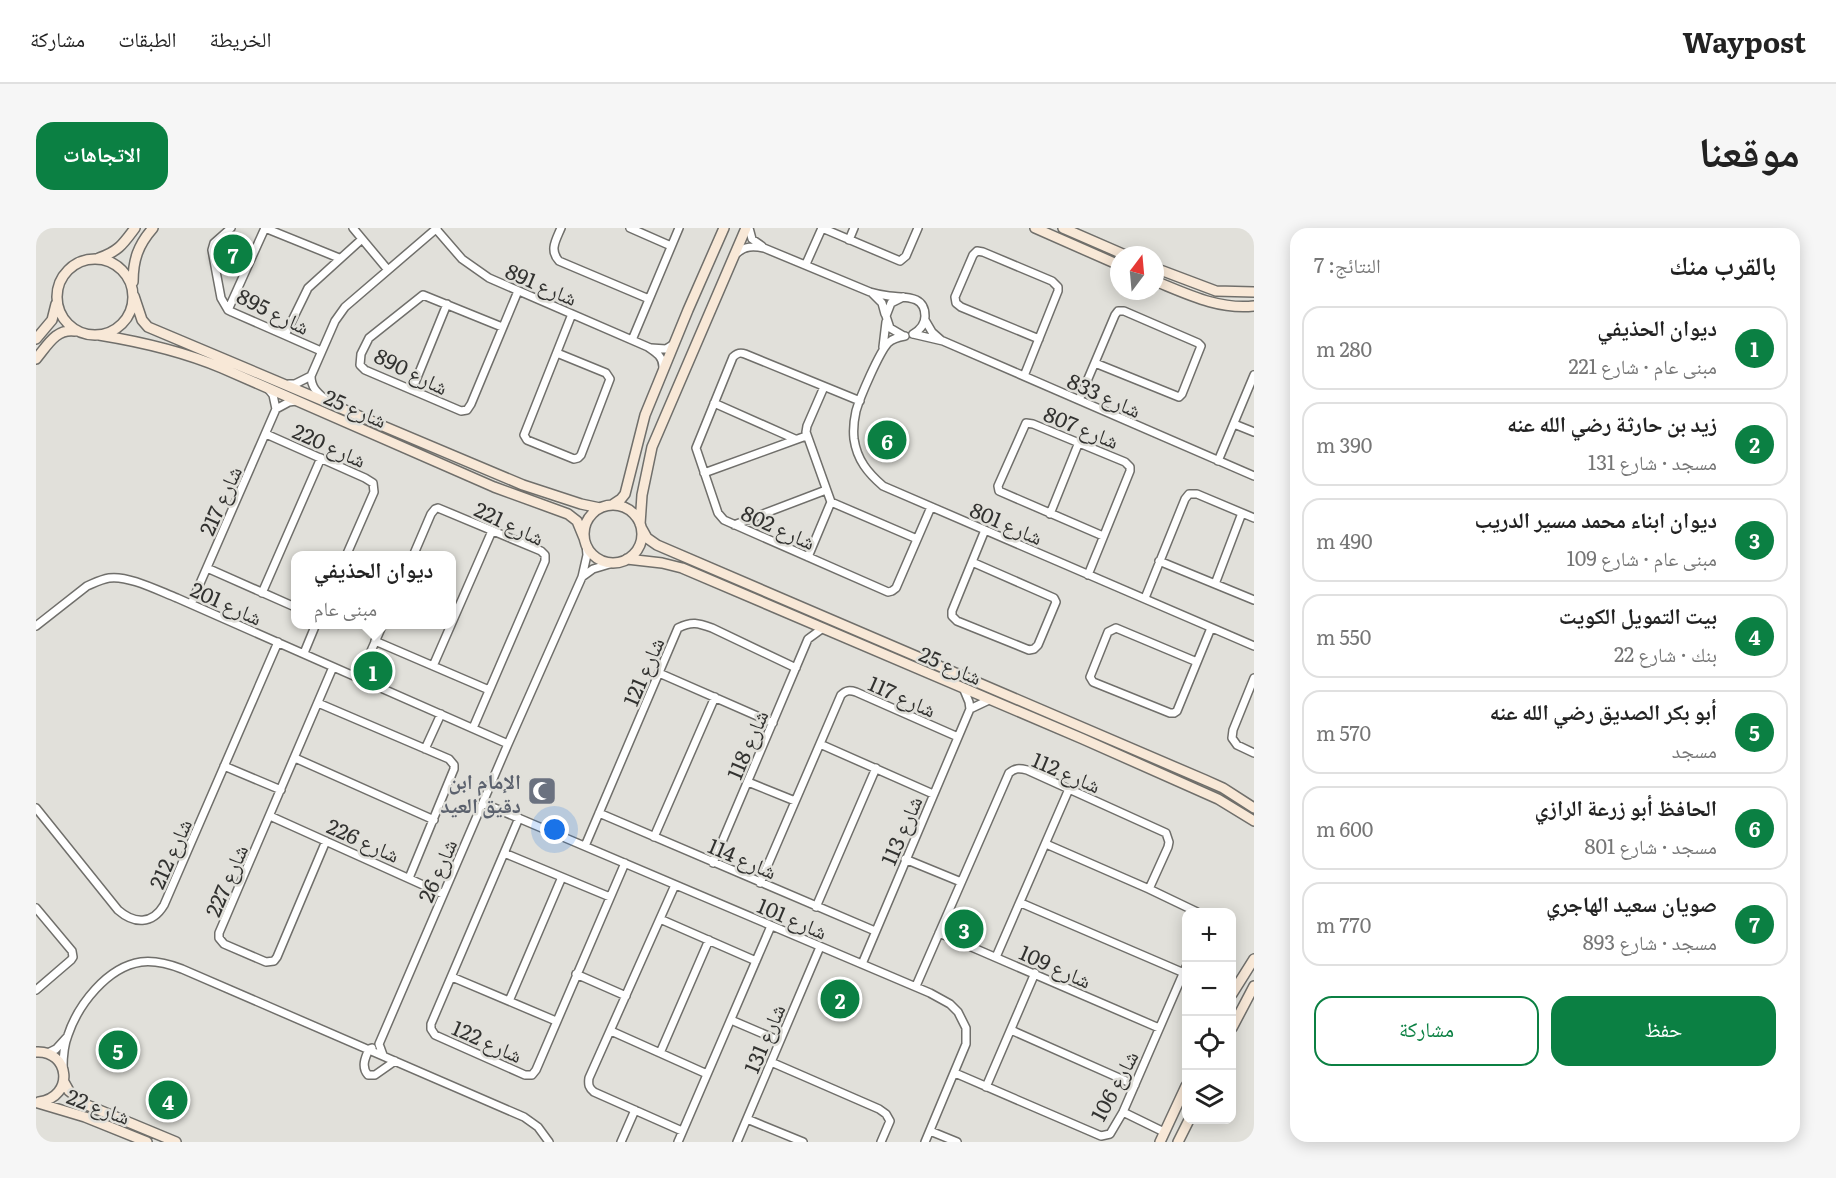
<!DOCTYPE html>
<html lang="ar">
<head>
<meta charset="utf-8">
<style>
  :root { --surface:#fff; --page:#f6f6f6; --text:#222; --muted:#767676; --line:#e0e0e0; --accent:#0b8043 }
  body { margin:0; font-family:Literata,"Noto Naskh Arabic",serif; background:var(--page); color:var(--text); direction:rtl }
  .controls { position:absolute; right:18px; bottom:18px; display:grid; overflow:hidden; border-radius:12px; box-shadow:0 3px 15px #0003 }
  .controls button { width:54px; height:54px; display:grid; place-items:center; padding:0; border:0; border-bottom:2px solid var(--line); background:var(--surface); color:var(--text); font:30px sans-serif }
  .compass { position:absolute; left:1074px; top:18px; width:54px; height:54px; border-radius:50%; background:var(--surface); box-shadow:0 3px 15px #0003; rotate:16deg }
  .you { position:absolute; left:519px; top:602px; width:21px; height:21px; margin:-15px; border:4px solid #fff; border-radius:50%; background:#1a73e8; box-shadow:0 0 0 9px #1a73e833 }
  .badge { display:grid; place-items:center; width:39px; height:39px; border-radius:50%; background:var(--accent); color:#fff; font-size:20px; font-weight:700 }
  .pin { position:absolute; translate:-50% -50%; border:3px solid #fff; box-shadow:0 2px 6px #0006 }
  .popup { position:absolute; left:255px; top:323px; width:165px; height:78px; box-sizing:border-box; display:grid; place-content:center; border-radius:12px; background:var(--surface); filter:drop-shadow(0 2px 4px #0005); font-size:20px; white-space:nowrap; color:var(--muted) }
  .popup b { font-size:22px; color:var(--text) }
  .popup::after { content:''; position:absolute; left:50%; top:100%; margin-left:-12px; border:12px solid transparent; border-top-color:var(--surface) }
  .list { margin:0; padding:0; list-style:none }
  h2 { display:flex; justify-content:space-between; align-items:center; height:78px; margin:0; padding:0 24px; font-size:26px }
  h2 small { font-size:20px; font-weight:400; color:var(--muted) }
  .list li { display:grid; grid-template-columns:39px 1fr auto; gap:18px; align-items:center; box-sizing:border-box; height:84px; margin:0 12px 12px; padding:0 12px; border:2px solid var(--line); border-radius:18px }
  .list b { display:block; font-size:22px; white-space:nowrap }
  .list p { margin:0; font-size:20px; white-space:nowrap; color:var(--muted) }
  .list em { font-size:20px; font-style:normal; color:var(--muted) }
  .actions { display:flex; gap:12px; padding:18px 24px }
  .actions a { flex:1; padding:14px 0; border:2px solid var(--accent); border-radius:18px; text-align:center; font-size:21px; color:var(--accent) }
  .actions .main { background:var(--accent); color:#fff }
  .icon { flex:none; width:33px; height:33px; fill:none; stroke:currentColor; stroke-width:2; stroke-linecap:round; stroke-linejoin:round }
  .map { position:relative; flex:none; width:1218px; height:914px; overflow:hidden; direction:ltr; border-radius:18px }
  header { display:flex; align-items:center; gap:36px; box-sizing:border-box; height:84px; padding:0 30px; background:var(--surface); border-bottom:2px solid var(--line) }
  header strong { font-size:28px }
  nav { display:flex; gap:33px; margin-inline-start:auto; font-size:21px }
  .intro { display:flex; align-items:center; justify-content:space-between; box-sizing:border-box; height:144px; padding:0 36px }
  h1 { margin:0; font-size:42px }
  .button { padding:15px 27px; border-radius:18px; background:var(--accent); color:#fff; font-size:21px; font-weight:700 }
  main { display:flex; gap:36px; padding:0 36px }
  aside { flex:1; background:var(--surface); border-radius:18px; box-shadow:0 3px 15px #0003 }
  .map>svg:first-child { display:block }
</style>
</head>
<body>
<header>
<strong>Waypost</strong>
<nav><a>الخريطة</a><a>الطبقات</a><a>مشاركة</a></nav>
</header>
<div class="intro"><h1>موقعنا</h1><a class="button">الاتجاهات</a></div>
<main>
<aside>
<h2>بالقرب منك<small>النتائج: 7</small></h2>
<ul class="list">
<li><span class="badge">1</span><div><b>ديوان الحذيفي</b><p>مبنى عام · شارع 221</p></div><em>280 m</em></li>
<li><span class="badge">2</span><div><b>زيد بن حارثة رضي الله عنه</b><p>مسجد · شارع 131</p></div><em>390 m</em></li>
<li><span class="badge">3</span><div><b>ديوان ابناء محمد مسير الدريب</b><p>مبنى عام · شارع 109</p></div><em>490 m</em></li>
<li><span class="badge">4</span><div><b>بيت التمويل الكويت</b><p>بنك · شارع 22</p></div><em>550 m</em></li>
<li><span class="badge">5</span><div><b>أبو بكر الصديق رضي الله عنه</b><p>مسجد</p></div><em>570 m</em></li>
<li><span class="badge">6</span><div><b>الحافظ أبو زرعة الرازي</b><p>مسجد · شارع 801</p></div><em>600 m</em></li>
<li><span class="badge">7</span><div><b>صويان سعيد الهاجري</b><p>مسجد · شارع 893</p></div><em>770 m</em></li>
</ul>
<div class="actions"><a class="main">حفظ</a><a>مشاركة</a></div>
</aside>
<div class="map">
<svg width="1218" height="914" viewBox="0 0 1218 914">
  <rect width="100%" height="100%" fill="#e1e0da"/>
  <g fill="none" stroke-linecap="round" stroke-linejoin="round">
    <g stroke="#706f6b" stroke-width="10">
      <path id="street" d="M195,0L178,15L176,22L185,70L192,82L196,84L285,123
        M317,0L352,42
        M525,0C520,12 513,22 523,33L613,71
        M594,0L635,18
        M713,0L716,11L726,18
        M786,0L864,33L870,28L882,0
        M400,1L426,31L453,50L612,119C621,125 627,129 627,139
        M813,12L818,0
        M701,25C709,18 717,18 728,20L834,64C841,66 846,67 853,68C867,70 889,66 889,88C889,97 884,102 877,106
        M770,36L786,0
        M836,65L846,75L849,86
        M192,82L229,0L303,30
        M889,92L896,104L905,112
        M466,99L387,67L333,110L325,126L324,137L329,142L425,183L431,182L435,176L482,63
        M877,106L907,113L1218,248
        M249,107L272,60L326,11
        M866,107L854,100L850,88L855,75L867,69
        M869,108C863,109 857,110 852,115C843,125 824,169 820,183C818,192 817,202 818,211C821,232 832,245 847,258L1218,418
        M596,112L643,0
        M847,119L850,94
        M615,120L630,121L638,116
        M521,125L570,145L574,151L545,227L542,230L538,231L491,212L488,207L536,86
        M988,148L1022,63V59L1016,53L947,24L941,23L937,27L919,69L920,75L925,79L1003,111
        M253,156H259L275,148
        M788,159L771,198L770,204L795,274L881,311
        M233,162L237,167L240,181
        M376,162L411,76
        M290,172C282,165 275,160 275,148L299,93L309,79L401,0
        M1043,172L1079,87L1082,83H1088L1162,115L1165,118L1146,166L1143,169L1059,135
        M824,173L709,126C704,124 701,125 697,129L660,220L682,285L688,292L852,364L856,363L860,360L895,279
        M678,175L759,211
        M1198,196L1218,204
        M230,206L329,250L337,255L338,264L310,328
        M1182,233L1218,147
        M668,245L770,208
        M1014,286L1043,214
        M698,297L790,262
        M377,328L395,286L399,281L402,280L505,323L509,327V333L437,500
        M772,329L795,274
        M1123,333L1218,372
        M936,334L1018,370L1020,374L1002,417L998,421L993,422L921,393L916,388V383L949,302
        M171,340L259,379
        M1052,347L1094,243V239L1089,234L997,196L990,195L962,258L963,263L1067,308
        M546,349L557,341L577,335
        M1179,356L1206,285
        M226,365L285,230
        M1109,370L1149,271L1153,266H1161L1218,290
        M155,376L240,181L253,174L260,173
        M0,398L51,358C58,355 66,351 73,350C92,347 123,363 141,370L472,516
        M339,413L453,462
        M268,425L280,396
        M1161,434L1080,400L1072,404L1054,449L1057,454L1134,485H1138L1141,483L1175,400
        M397,438L456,303
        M623,445L737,495
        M323,450L347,396
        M1218,450L1197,502L1196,510L1201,517L1218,525
        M282,475L413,531L418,537V541L373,650
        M934,481L953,472
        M784,516L897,566
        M389,521L405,486
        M259,530L398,592
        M188,538L245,562
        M712,554L759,573
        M447,575L894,765L914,776L922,784L930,800V816L889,914
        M0,580L82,682C98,696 116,697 128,677L242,414
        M563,585L839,703
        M234,588L407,666
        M483,590L395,796V801L399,807L489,847H496L500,842L589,635
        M618,609L679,469
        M290,613L241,729L238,733L230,734L188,716L183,710V705L297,439
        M1010,616L1113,661L1161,684
        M549,618L642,400C656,393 662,395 676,400L760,440
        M468,625L574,669
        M869,631L925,654
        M677,635L772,411L787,400
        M724,655L805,467C810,462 814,462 820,464L922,509
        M639,657L553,850C552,857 553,860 558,864L646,903
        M985,675L1148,745
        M780,679L840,540
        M0,680L36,723L37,729L35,732L0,762
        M624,691L720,733
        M903,705L1123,800
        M960,729L1033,561
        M826,736L934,481L933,474L928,462
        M540,746L590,768
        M416,749L520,793
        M880,758L973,545C979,540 983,540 991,542L1130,605L1133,614L1132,619L1113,661
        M473,773L526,649
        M695,792L744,813
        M975,802L1099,857
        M575,803L671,846
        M336,820L333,821C329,830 325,839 332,847H339L359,833
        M12,825L20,821L30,810
        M624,825L673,712
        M347,827L343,816L472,516L546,349L551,327L550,316
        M735,834L843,881L850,886L854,893L845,914
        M27,840C27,829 28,817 32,807C42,777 71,739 105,734C120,732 133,736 146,741L488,889L502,899L513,914
        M919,845L1065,908L1074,906L1087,884L1150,739
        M950,859L999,745
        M1087,884L1128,904
        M711,891L767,914
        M894,903L921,914
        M585,914L599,882
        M642,914L735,698
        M701,914L784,719"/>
    </g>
    <g stroke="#706f6b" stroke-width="12">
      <path id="secondary" d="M999,0L1083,37
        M1027,0L1089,27
        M63,30C83,23 87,16 99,0
        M21 69a38 38 0 1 1 76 0a38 38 0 1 1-76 0Z
        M1119,40L1180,63L1218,64
        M1119,53C1151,66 1183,82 1218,78
        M97,54C97,32 102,17 117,0
        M98,68L106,92L112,99L487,257L545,276L564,280
        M63,107C106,114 146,123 186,140L458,259L532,286L541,293L548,310
        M0,111L16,92L20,76
        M0,131C11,118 20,100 39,103
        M576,277L585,271L589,266L609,187L652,82L688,0
        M548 306a29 29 0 1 1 58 0a29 29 0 1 1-58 0Z
        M604,296L606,267L616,219L710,0
        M606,301L611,310L621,317L1169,552L1187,560L1218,580
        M591,331L626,335L646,340L1047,511L1182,571L1218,593
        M1196,766L1218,731
        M1196,800L1218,758
        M0,824C34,822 39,869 3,874
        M28,854L33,863L51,877L140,914
        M2,875L49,889L111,914
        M1124,914L1150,858
        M1142,914L1153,892"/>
    </g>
    <use href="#street" stroke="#fff" stroke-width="7"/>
    <use href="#secondary" stroke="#f8e8d7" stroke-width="9"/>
  </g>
  <defs>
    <g id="mosque-square" transform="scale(1.5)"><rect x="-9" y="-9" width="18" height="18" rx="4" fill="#6b7280" stroke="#e1e0da"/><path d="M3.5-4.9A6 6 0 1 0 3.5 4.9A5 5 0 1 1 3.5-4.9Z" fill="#fff"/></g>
  </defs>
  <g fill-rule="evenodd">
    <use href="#mosque-square" x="506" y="563"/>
  </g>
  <g text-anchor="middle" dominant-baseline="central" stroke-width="5" stroke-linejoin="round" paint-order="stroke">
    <g font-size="21" fill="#323230" stroke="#e1e0da">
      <text transform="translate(506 55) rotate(23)">شارع 891</text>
      <text transform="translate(238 82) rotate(26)">شارع 895</text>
      <text transform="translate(376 142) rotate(26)">شارع 890</text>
      <text transform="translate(1069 166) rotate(24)">شارع 833</text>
      <text transform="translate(320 179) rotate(23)">شارع 25</text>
      <text transform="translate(1046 198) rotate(22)">شارع 807</text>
      <text transform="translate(294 216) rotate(24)">شارع 220</text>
      <text transform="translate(183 272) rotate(-66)">شارع 217</text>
      <text transform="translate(474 294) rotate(25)">شارع 221</text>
      <text transform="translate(971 294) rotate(23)">شارع 801</text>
      <text transform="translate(743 298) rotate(24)">شارع 802</text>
      <text transform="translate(191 374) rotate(24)">شارع 201</text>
      <text transform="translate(915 436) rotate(23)">شارع 25</text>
      <text transform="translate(606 443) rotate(-67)">شارع 121</text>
      <text transform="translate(867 467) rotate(24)">شارع 117</text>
      <text transform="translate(710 516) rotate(-67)">شارع 118</text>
      <text transform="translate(1031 543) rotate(23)">شارع 112</text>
      <text transform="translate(864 602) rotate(-67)">شارع 113</text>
      <text transform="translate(328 611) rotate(24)">شارع 226</text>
      <text transform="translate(133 625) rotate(-66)">شارع 212</text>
      <text transform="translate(707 629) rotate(23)">شارع 114</text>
      <text transform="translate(400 642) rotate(-67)">شارع 26</text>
      <text transform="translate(189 652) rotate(-67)">شارع 227</text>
      <text transform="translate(757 689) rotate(23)">شارع 101</text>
      <text transform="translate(1020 737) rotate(24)">شارع 109</text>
      <text transform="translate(727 810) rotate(-67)">شارع 131</text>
      <text transform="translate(452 812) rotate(24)">شارع 122</text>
      <text transform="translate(1077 857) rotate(-62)">شارع 106</text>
      <text transform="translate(63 877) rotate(20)">شارع 22</text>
    </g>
    <g font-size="21" font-weight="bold" fill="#5b616d" stroke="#e1e0da" text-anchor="end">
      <text x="485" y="551">الإمام ابن<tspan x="485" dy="24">دقيق العيد</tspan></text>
    </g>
  </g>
</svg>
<div class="controls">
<button>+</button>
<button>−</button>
<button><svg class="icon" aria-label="locate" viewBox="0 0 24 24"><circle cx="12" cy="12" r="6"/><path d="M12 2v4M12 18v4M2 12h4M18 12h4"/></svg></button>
<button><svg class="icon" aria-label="layers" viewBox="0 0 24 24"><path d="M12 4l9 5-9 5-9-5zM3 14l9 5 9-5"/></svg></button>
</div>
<svg class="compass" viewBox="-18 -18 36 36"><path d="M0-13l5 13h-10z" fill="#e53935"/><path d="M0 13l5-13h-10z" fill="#767676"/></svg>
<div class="you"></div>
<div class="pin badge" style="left:337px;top:443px">1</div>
<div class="popup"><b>ديوان الحذيفي</b>مبنى عام</div>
<div class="pin badge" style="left:804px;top:771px">2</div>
<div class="pin badge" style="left:928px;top:701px">3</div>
<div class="pin badge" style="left:132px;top:872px">4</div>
<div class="pin badge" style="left:82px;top:822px">5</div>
<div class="pin badge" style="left:851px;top:212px">6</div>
<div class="pin badge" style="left:197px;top:26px">7</div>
</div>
</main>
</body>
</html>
